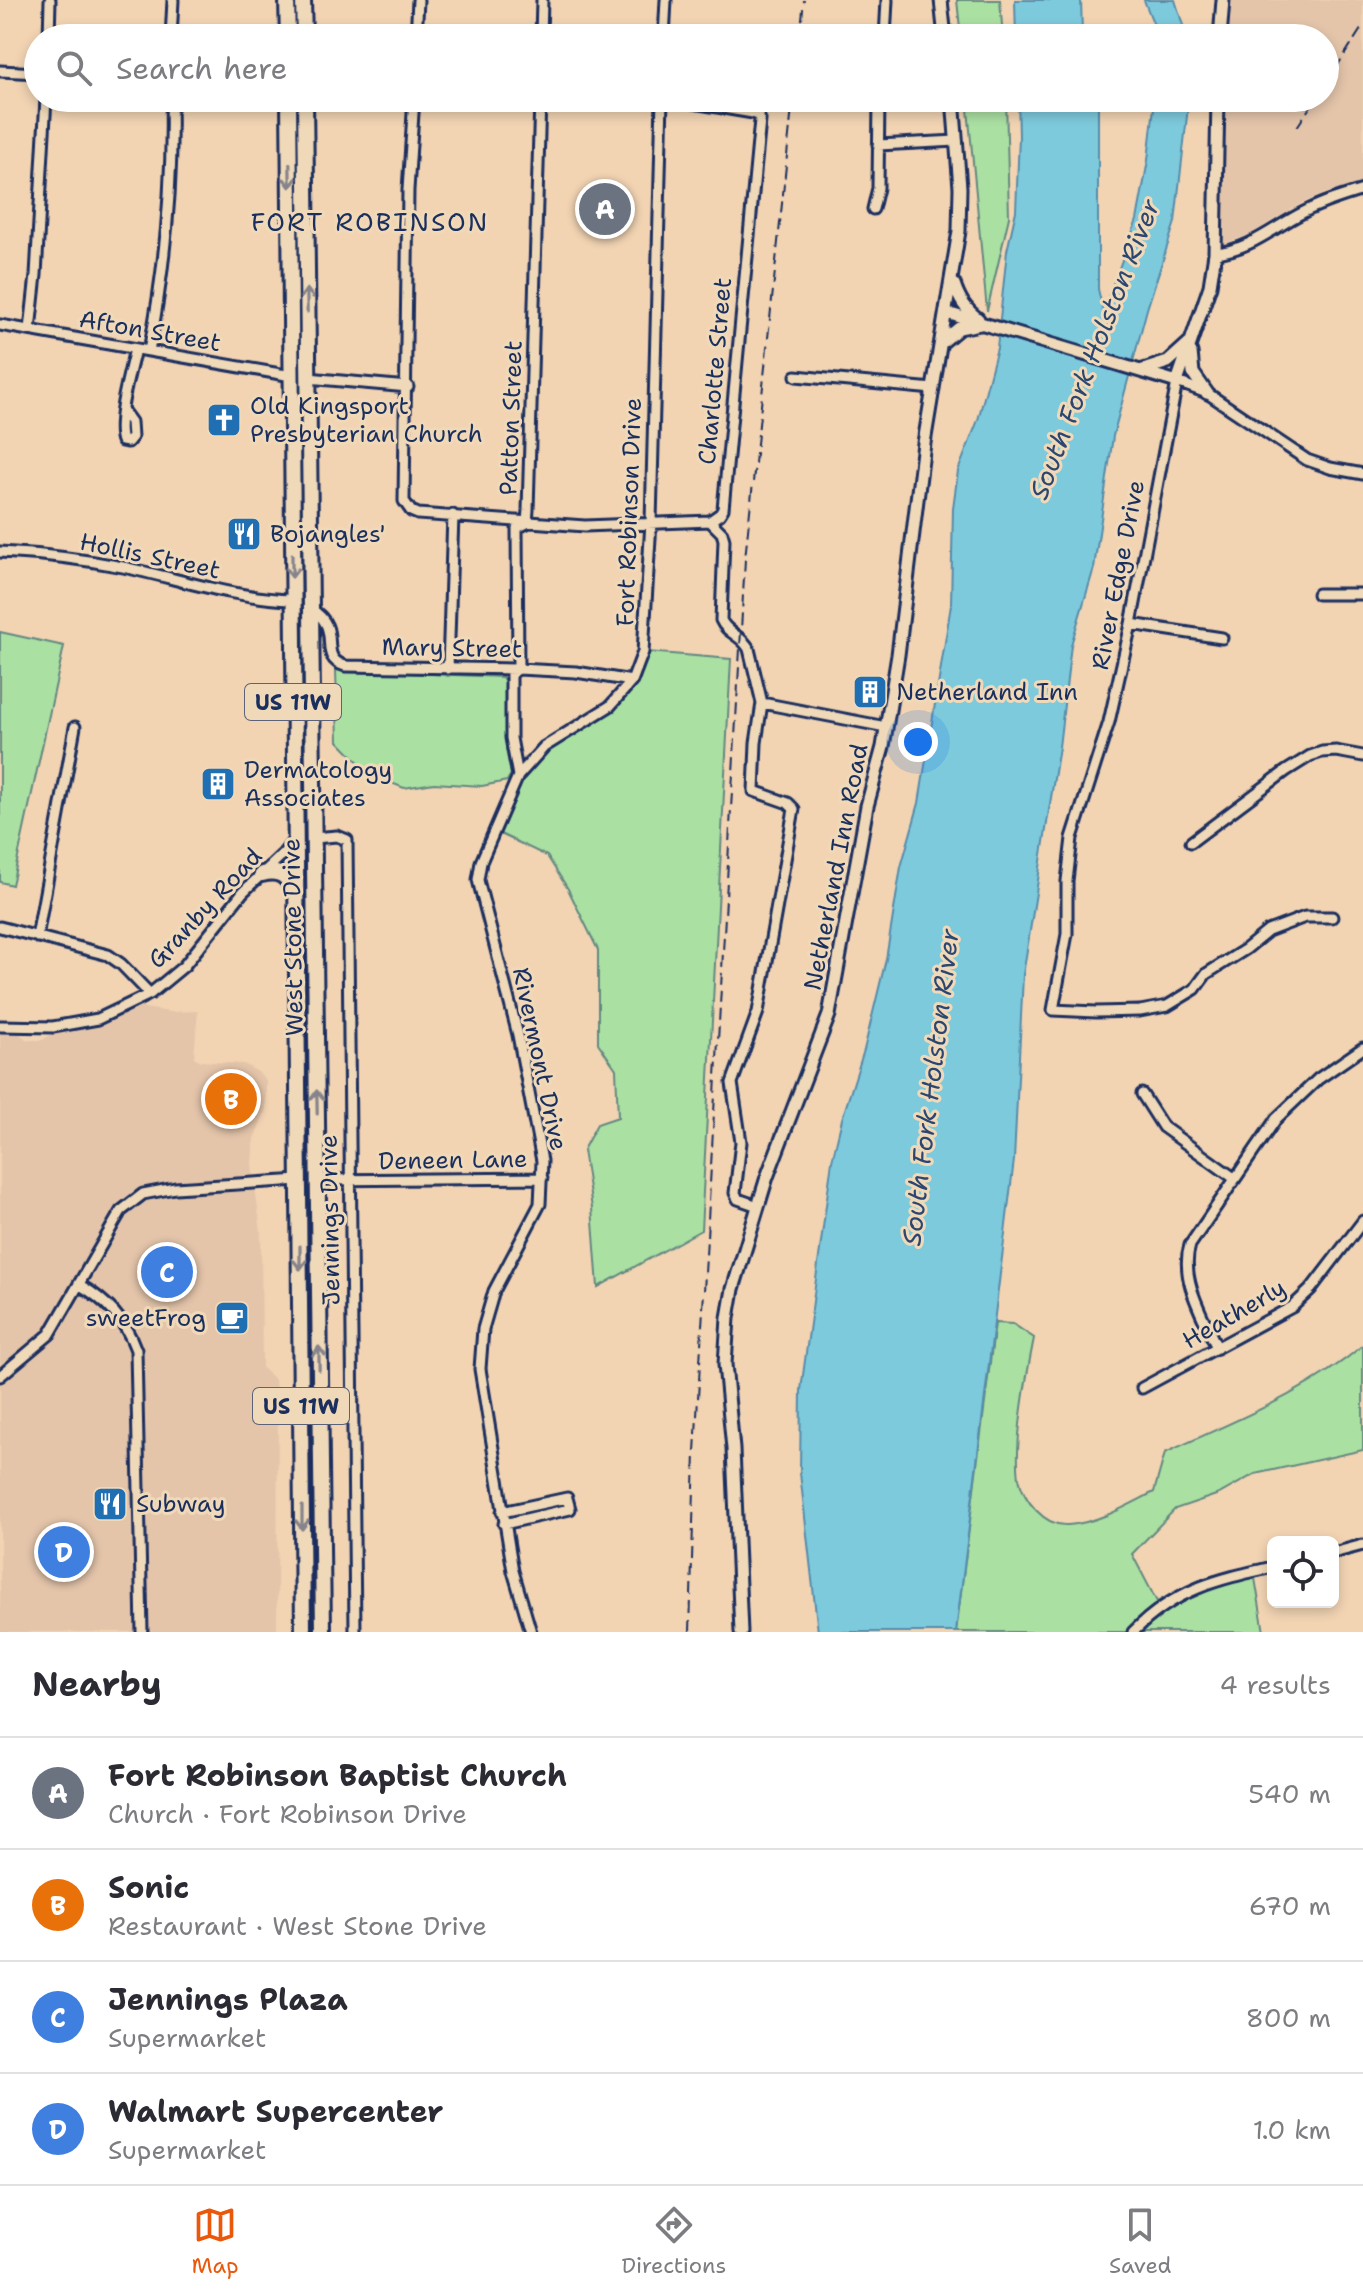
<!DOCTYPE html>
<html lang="en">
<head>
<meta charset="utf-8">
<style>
  :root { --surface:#fff; --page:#f7f7f7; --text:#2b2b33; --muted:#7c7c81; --line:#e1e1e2; --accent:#ea580c }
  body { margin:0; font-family:"Shantell Sans",sans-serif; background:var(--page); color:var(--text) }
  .controls { position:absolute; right:24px; bottom:24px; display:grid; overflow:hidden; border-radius:12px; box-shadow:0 4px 12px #0003 }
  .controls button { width:72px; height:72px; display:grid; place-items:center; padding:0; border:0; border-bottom:2px solid var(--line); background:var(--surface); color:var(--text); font:40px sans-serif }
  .you { position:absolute; left:918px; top:742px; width:28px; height:28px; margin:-20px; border:6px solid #fff; border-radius:50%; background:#1a73e8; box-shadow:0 0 0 12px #1a73e833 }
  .badge { display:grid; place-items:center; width:52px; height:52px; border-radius:50%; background:var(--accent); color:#fff; font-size:26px; font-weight:700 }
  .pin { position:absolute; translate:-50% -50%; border:4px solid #fff; box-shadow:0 2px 8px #0006 }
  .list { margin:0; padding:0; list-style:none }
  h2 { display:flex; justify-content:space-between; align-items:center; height:104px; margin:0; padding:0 32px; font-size:34px }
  h2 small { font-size:26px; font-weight:400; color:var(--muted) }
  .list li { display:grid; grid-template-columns:52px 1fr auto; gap:24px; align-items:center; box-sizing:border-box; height:112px; padding:0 32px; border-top:2px solid var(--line) }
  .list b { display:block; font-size:30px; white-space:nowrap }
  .list p { margin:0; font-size:26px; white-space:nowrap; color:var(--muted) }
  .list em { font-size:26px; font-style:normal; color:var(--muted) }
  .icon { flex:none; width:44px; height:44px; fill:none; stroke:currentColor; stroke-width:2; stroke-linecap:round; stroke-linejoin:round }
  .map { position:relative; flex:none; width:1363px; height:1632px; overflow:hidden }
  .search { position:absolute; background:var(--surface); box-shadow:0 4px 12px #0003; left:24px; right:24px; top:24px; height:88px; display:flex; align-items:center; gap:20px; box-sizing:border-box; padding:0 28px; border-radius:44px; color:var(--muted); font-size:30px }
  .sheet { height:552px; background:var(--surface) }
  nav { display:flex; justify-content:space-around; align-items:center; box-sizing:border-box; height:112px; border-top:2px solid var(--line); background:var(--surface); font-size:22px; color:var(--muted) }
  nav a { display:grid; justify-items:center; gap:4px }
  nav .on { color:var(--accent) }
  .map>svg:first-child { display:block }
</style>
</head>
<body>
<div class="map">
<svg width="1363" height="1632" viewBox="0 0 1363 1632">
  <rect width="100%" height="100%" fill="#f2d4b3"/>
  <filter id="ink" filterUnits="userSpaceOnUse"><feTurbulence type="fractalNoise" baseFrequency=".0125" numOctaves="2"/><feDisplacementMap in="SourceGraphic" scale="16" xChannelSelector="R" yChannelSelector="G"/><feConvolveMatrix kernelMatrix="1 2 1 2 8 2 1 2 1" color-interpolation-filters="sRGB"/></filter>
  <g filter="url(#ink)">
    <path fill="#e4c5aa" d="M1232,0H1363V184L1329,192L1302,203L1249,235L1224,244L1225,98H1325V38H1228Z
      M138,1007L170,1012L198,1011L194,1057L201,1061L244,1064L258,1072L266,1080V1109L254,1139L252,1164L261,1232L262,1368L275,1380L278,1404L277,1632H0V1031L19,1033L27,1040H42L50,1035L110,1021Z"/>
    <path fill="#abe0a3" stroke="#638880" stroke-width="2" d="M957,0H1000L1003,38H961Z
      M967,98H1006L1009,217L987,311Z
      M0,632L64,646L12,885L0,882Z
      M647,652L731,659L701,1230L598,1287L592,1208L583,1150L597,1124L618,1117L616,1069L598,1043V950L568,889L547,856L494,831L531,760L610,706Z
      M336,670L502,677L507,685L506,750L511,774L507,781L482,786L434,783L404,788L371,775L338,741Z
      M995,1323L1013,1324L1034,1338C1027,1373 1014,1443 1019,1478C1023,1500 1045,1527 1068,1525C1098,1523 1128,1505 1154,1492L1165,1453C1233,1421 1306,1394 1363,1345V1450L1255,1474L1219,1494L1175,1509L1132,1554L1157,1602L1204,1578L1253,1566L1264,1632H956Z"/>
    <path fill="#7ecadd" stroke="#568caa" stroke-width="2" d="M1015,0H1081L1082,33L1084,38H1016Z
      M1144,0H1175L1187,38H1159Z
      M1018,98H1098V289L1103,311L1137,220L1148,160L1155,98H1189L1175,222L1147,309L1113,436L1094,568L1071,645L1059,747L1023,975L1014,1160L956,1632H818L800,1473L801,1390L832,1161L842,1119L864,1050L886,959L901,867L919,803L951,605L953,508L958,471L978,420L997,348L1007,251L1016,211L1019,136Z"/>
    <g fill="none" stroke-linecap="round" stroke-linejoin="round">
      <g stroke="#1b2f5e" stroke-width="15">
        <path id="minor" d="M49,38L50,0
          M171,38L173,0
          M416,38L418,0
          M541,38L542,0
          M664,38L666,0
          M885,38L887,0
          M0,71L38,73
          M414,98L408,190L404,501L411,511L418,514L585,526L710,521
          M664,98L753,113L758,115L760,120L723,509L720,514L710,521L722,533L724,540L721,620C727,634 742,635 749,649L762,703L886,727
          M878,145L957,141
          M873,209L878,188L879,98
          M1215,253C1250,250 1274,227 1304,212C1323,202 1343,196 1363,190
          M0,325L292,376
          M30,330L36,275L46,98
          M149,351C165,268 173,183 171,98
          M796,376L933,389
          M308,378L408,387
          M123,411L131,422L132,437L128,442L122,441C115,423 130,371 135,349
          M0,552C41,554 82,559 123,567C180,579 233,598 292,600
          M1318,594H1363
          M311,609C345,630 315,656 345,666L518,669L576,672L632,681
          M1131,624L1222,638
          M448,669L453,515
          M518,776L511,738V674L518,669L517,528L527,523L528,510L540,98
          M314,838L337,836L347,840L355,1632
          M1191,842L1286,771L1310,756L1322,752L1336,751L1363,756
          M1332,917H1305L1268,931L1246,949L1206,974L1195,989L1167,1006L1140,1011L1096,1012L1053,1010L1067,934V881L1072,838L1109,722L1131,624L1177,382L1207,393L1307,460L1330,468L1363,474
          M0,927L108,955L121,964L150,994
          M37,937L75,727
          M0,1026L53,1027L98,1019L150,994L184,966L243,892L283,854L295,839
          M1142,1094L1163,1127L1234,1178
          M317,1180L542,1178
          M758,1206L738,1199L735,1193L741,1142L732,1083L758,1012L794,809L788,803L754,791L756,743L762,703
          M80,1285C107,1301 125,1320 136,1350L142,1632
          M1217,1348C1204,1318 1179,1279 1190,1245L1276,1119L1318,1079L1363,1048
          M0,1376L50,1334L121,1211L143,1194L175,1188L300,1180
          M1142,1388L1292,1307L1311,1289L1363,1221
          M502,1512L567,1498L570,1509L504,1524
          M1333,1553L1363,1545
          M531,1632L513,1571L480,1369L483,1329L494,1291L540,1204L542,1161L518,1035L478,880L481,862L518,776L544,747L610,706L632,681L643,652L651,522L662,98
          M1133,1632C1176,1589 1215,1580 1273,1567"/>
      </g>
      <g stroke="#1b2f5e" stroke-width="17">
        <path id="major" d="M941,0L945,38
          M1220,38L1223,0
          M954,284C959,299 965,309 978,319
          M947,313L1177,382L1210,286L1215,253L1218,98
          M941,343L959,328L980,324
          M1191,352L1193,373L1207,393
          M1143,370L1168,362L1189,343
          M741,1632L733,1449L725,1364L728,1318L733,1289L767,1177L829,1015L867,806L883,747L898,655L924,443L959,231L960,188L953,98"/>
      </g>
      <g stroke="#1b2f5e" stroke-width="20">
        <path id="highway" d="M287,0L288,38
          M303,0L304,38
          M289,98L303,1632
          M305,98L323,1632
          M262,874C279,869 288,876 294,892"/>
      </g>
      <use href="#minor" stroke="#f0d9b8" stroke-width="9"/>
      <use href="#major" stroke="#f0d9b8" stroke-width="11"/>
      <use href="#highway" stroke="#f0d9b8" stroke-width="14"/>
      <path stroke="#1b2f5e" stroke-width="2" stroke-dasharray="12 6" stroke-linecap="butt" d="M800,38L804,0
        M1325,85L1363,26
        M1297,127L1316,98
        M690,1632L695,1452L745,559L793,98"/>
    </g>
    <defs><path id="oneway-shaft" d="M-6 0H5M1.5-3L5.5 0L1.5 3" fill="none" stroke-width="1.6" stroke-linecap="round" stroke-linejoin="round" transform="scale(2)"/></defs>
    <g stroke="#86848b">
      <use href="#oneway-shaft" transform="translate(290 176) rotate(89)"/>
      <use href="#oneway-shaft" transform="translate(307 300) rotate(-91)"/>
      <use href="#oneway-shaft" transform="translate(292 566) rotate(90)"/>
      <use href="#oneway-shaft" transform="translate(317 1102) rotate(-91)"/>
      <use href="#oneway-shaft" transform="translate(300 1258) rotate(90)"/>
      <use href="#oneway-shaft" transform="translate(319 1358) rotate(-91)"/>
      <use href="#oneway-shaft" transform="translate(302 1518) rotate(90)"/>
    </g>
  </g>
  <defs>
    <g id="church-square" transform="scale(1.8)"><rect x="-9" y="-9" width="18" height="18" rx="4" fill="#1f6fb2" stroke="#f0d9b8"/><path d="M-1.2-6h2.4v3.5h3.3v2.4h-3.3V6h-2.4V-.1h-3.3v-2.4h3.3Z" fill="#fff"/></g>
    <g id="restaurant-square" transform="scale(1.8)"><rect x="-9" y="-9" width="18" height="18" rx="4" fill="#1f6fb2" stroke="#f0d9b8"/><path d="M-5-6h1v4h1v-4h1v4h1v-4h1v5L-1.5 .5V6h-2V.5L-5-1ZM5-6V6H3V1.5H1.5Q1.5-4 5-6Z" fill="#fff"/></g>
    <g id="building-square" transform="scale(1.8)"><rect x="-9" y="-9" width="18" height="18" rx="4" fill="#1f6fb2" stroke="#f0d9b8"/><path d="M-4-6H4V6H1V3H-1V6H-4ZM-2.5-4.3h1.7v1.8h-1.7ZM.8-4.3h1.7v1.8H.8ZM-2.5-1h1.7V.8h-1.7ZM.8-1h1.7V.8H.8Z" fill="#fff"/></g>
    <g id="cafe-square" transform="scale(1.8)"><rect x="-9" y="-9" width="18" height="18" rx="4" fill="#1f6fb2" stroke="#f0d9b8"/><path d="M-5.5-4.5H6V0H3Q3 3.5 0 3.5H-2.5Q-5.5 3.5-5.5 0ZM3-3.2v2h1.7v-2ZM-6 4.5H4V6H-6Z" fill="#fff"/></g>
  </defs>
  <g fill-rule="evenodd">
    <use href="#church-square" x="224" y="420"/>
    <use href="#restaurant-square" x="244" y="534"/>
    <use href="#building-square" x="870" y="692"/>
    <use href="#building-square" x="218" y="784"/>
    <use href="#cafe-square" x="232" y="1318"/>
    <use href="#restaurant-square" x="110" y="1504"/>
  </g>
  <g text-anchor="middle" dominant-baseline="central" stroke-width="6" stroke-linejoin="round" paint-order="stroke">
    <g fill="#f0d9b8" stroke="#5b6279" stroke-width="2">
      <rect x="245" y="684" width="96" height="36" rx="6"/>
      <rect x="253" y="1388" width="96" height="36" rx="6"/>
    </g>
    <g font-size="22" font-weight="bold" fill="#1b2f5e">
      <text x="293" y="702">US 11W</text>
      <text x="301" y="1406">US 11W</text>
    </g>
    <g font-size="24" fill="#1b2f5e" stroke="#f0d9b8">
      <text transform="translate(150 331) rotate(10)">Afton Street</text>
      <text transform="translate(715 371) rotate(-85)">Charlotte Street</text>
      <text transform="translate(511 418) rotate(-88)">Patton Street</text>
      <text transform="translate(629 512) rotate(-88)">Fort Robinson Drive</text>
      <text transform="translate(150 556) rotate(12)">Hollis Street</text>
      <text transform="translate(1118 575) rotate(-79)">River Edge Drive</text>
      <text transform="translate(452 648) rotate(1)">Mary Street</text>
      <text transform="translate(836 867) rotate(-79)">Netherland Inn Road</text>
      <text transform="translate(205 908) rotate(-47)">Granby Road</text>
      <text transform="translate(293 937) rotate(-91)">West Stone Drive</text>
      <text transform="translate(540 1059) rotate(78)">Rivermont Drive</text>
      <text transform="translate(453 1160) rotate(-1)">Deneen Lane</text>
      <text transform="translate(330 1220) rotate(-91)">Jennings Drive</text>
      <text transform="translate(1234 1314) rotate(-30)">Heatherly</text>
    </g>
    <g font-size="24" fill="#1b2f5e" stroke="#f0d9b8" text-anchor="start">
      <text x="250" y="406">Old Kingsport<tspan x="250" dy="28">Presbyterian Church</tspan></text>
      <text x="270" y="534">Bojangles'</text>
      <text x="896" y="692">Netherland Inn</text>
      <text x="244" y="770">Dermatology<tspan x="244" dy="28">Associates</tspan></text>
      <text x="206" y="1318" text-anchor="end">sweetFrog</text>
      <text x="136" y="1504">Subway</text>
    </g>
    <g font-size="26" letter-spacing="2" fill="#1b2f5e" stroke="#f0d9b8">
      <text x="370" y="221">FORT ROBINSON</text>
    </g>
    <g font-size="26" font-style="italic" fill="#2a4671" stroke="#f0d9b8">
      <text transform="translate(1094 349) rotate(-69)">South Fork Holston River</text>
      <text transform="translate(930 1087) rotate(-83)">South Fork Holston River</text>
    </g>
  </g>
</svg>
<div class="controls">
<button><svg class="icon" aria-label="locate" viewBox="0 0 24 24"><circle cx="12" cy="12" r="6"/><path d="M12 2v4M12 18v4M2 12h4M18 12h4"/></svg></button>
</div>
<div class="you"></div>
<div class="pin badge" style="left:605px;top:209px;background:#6b7280">A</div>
<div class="pin badge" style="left:231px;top:1099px;background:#e8710a">B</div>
<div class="pin badge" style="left:167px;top:1272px;background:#3f7fe0">C</div>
<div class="pin badge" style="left:64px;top:1552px;background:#3f7fe0">D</div>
<div class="search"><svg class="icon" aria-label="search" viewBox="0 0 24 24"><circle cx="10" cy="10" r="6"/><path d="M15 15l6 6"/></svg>Search here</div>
</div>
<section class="sheet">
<h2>Nearby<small>4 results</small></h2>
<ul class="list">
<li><span class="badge" style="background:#6b7280">A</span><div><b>Fort Robinson Baptist Church</b><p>Church · Fort Robinson Drive</p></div><em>540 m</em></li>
<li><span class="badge" style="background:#e8710a">B</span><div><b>Sonic</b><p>Restaurant · West Stone Drive</p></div><em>670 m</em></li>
<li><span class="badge" style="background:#3f7fe0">C</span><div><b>Jennings Plaza</b><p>Supermarket</p></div><em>800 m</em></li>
<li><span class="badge" style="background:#3f7fe0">D</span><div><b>Walmart Supercenter</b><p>Supermarket</p></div><em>1.0 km</em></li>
</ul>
</section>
<nav>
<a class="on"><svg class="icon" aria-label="map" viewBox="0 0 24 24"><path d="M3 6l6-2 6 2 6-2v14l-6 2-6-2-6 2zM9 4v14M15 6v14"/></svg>Map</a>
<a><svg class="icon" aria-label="directions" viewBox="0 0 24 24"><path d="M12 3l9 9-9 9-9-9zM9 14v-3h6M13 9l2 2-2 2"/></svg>Directions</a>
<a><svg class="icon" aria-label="saved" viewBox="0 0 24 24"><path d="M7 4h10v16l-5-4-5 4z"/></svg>Saved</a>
</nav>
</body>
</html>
